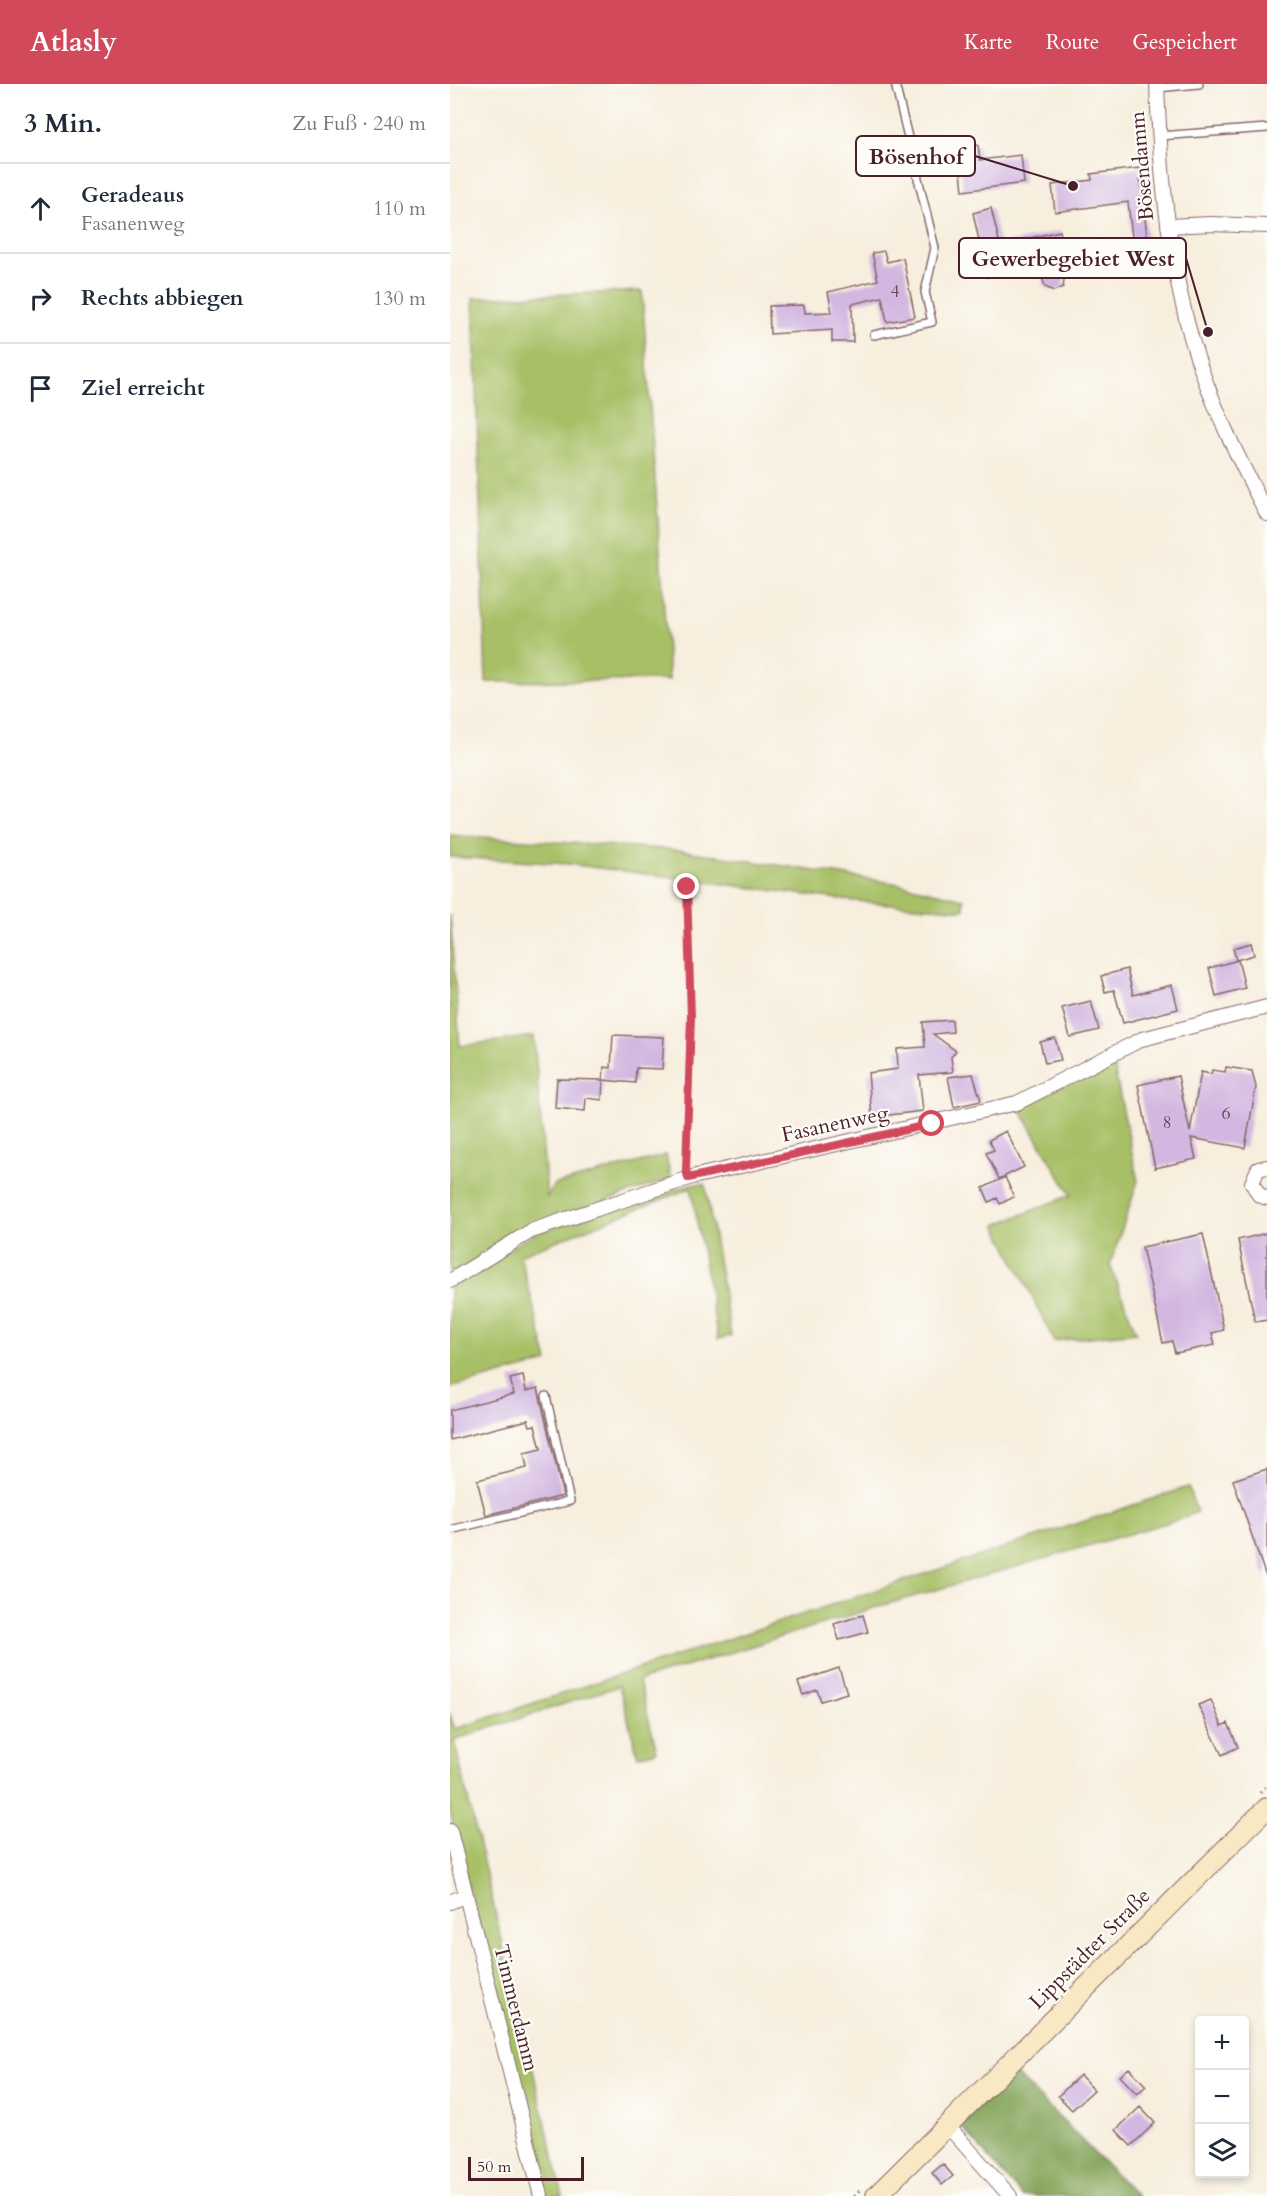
<!DOCTYPE html>
<html lang="de">
<head>
<meta charset="utf-8">
<style>
  :root { --surface:#fff; --page:#f6f6f7; --text:#1f2937; --muted:#747a83; --line:#e0e1e3; --accent:#d1495b }
  body { margin:0; font-family:Cardo,serif; background:var(--page); color:var(--text) }
  .controls { position:absolute; right:18px; bottom:18px; display:grid; overflow:hidden; border-radius:6px; box-shadow:0 3px 9px #0003 }
  .controls button { width:54px; height:54px; display:grid; place-items:center; padding:0; border:0; border-bottom:2px solid var(--line); background:var(--surface); color:var(--text); font:30px sans-serif }
  .scale { position:absolute; left:18px; bottom:15px; width:116px; box-sizing:border-box; padding-left:6px; border:3px solid #4a1f2b; border-top:0; font-size:16px; line-height:21px; white-space:nowrap; color:#4a1f2b; -webkit-text-stroke:4px #fdfcf7; paint-order:stroke }
  .stop { position:absolute; width:18px; height:18px; margin:-14px; border:4px solid #d1495b; border-radius:50%; background:#fff }
  .stop.end { background:#d1495b; border-color:#fff; box-shadow:0 2px 6px #0008 }
  .list { margin:0; padding:0; list-style:none }
  h2 { display:flex; justify-content:space-between; align-items:center; height:78px; margin:0; padding:0 24px; font-size:26px }
  h2 small { font-size:20px; font-weight:400; color:var(--muted) }
  .list li { display:grid; grid-template-columns:39px 1fr auto; gap:18px; align-items:center; box-sizing:border-box; height:90px; padding:0 24px; border-top:2px solid var(--line) }
  .list b { display:block; font-size:22px; white-space:nowrap }
  .list p { margin:0; font-size:20px; white-space:nowrap; color:var(--muted) }
  .list em { font-size:20px; font-style:normal; color:var(--muted) }
  .icon { flex:none; width:33px; height:33px; fill:none; stroke:currentColor; stroke-width:2; stroke-linecap:round; stroke-linejoin:round }
  .map { position:relative; flex:none; width:817px; height:2112px; overflow:hidden }
  header { display:flex; align-items:center; gap:36px; box-sizing:border-box; height:84px; padding:0 30px; background:var(--accent); color:#fff }
  header strong { font-size:28px }
  nav { display:flex; gap:33px; margin-inline-start:auto; font-size:21px }
  main { display:flex }
  aside { flex:1; background:var(--surface) }
  .map>svg:first-child { display:block }
</style>
</head>
<body>
<header>
<strong>Atlasly</strong>
<nav><a>Karte</a><a>Route</a><a>Gespeichert</a></nav>
</header>
<main>
<aside>
<h2>3 Min.<small>Zu Fuß · 240 m</small></h2>
<ul class="list">
<li><svg class="icon" aria-label="ahead" viewBox="0 0 24 24"><path d="M12 20V5M6 11l6-6 6 6"/></svg><div><b>Geradeaus</b><p>Fasanenweg</p></div><em>110 m</em></li>
<li><svg class="icon" aria-label="right" viewBox="0 0 24 24"><path d="M7 20v-9h11M14 6l5 5-5 5"/></svg><div><b>Rechts abbiegen</b></div><em>130 m</em></li>
<li><svg class="icon" aria-label="arrive" viewBox="0 0 24 24"><path d="M6 21V4h12l-3 4 3 4H6"/></svg><div><b>Ziel erreicht</b></div></li>
</ul>
</aside>
<div class="map">
<svg width="817" height="2112" viewBox="0 0 817 2112">
  <rect width="100%" height="100%" fill="#fdfcf7"/>
  <filter id="ink" filterUnits="userSpaceOnUse"><feTurbulence type="fractalNoise" baseFrequency=".0167" numOctaves="2"/><feDisplacementMap in="SourceGraphic" scale="12" xChannelSelector="R" yChannelSelector="G"/><feConvolveMatrix kernelMatrix="1 2 1 2 8 2 1 2 1" color-interpolation-filters="sRGB"/></filter>
  <filter id="wash" filterUnits="userSpaceOnUse"><feTurbulence type="fractalNoise" baseFrequency=".008" numOctaves="4" result="noise"/><feDisplacementMap in="SourceGraphic" scale="24" xChannelSelector="R" yChannelSelector="G"/><feGaussianBlur stdDeviation="1.35" result="paint"/><feColorMatrix in="noise" values="0 0 0 0 0 0 0 0 0 0 0 0 0 0 0 0 0 1.4 0 .05"/><feComposite in="paint" operator="in"/></filter>
  <g filter="url(#wash)">
    <rect width="100%" height="100%" fill="#f7eedd"/>
    <path fill="#a7c066" stroke="#787048" stroke-width="1.5" d="M192,207L219,596L36,598L23,214Z
      M0,751L230,766L449,800L514,815V826L404,817L118,780L0,773Z
      M0,831L10,962L84,952L97,1113L104,1101L216,1071L221,1095L78,1143L5,1188H0Z
      M662,974L688,1097L660,1181L686,1248L604,1257L546,1141L621,1111L569,1024Z
      M241,1100H254L256,1105L281,1252L268,1255L241,1104L70,1171L98,1278L0,1304V1203L83,1150Z
      M738,1403L747,1428L727,1436L424,1524L189,1597L207,1667L188,1672L169,1602L4,1656L113,2112H93L0,1728V1630L5,1645Z"/>
    <path fill="#85a65b" stroke="#686243" stroke-width="1.5" d="M564,1988L687,2112H572L512,2043L514,2035Z"/>
    <g id="blocks">
      <path fill="#d2b8e1" d="M528,61L530,76L571,71L574,99L513,107L510,78H504L503,64Z
        M689,84L698,160L683,162L678,118L605,128L602,101L642,96L641,90Z
        M541,124L550,161L610,147L617,175L607,178L615,190L613,203L604,207L595,203L589,182L537,193L523,129Z
        M434,167L437,178L453,174L465,233L437,238L432,213L402,220L403,258H382V246L320,250L319,222L354,221L355,229L382,228L378,208L428,196L422,169Z
        M801,859L804,871L786,876L783,864Z
        M788,876L795,904L766,912L759,884Z
        M677,885L683,911L722,901L728,925L673,939L664,906L655,908L651,892Z
        M641,917L649,946L620,953L612,924Z
        M502,936L503,948L483,950L506,967L501,973L503,988L469,991L473,1027L422,1033L418,989L448,985L447,965L475,963L473,938Z
        M163,951L214,953L212,985L186,984L185,999L153,996L154,983L161,984Z
        M605,954L611,976L595,979L590,958Z
        M776,983L802,987L806,1003L795,1064L741,1054L746,1075L705,1084L688,1001L728,992L740,1048L751,988L761,990L762,986L775,988Z
        M523,990L531,1017L504,1023L498,993Z
        M107,995L153,996L152,1016L136,1014L135,1027L105,1024Z
        M556,1047L574,1083L549,1095L536,1069L544,1066L539,1056Z
        M555,1093L564,1113L550,1120L547,1114L539,1118L533,1104Z
        M817,1149V1236L805,1238L788,1156Z
        M753,1150L774,1246L762,1249L765,1261L725,1269L722,1257L713,1259L692,1163Z
        M73,1292L76,1307L88,1304L113,1412L36,1431L27,1396L77,1384L74,1369L91,1365L85,1341L80,1342L78,1336L0,1356V1326L64,1310L60,1295Z
        M817,1385V1490H815L783,1396Z
        M413,1531L418,1548L389,1556L384,1540Z
        M389,1584L397,1609L371,1617L367,1606L353,1611L348,1598Z
        M761,1616L772,1642L778,1639L788,1663L772,1671L748,1621Z
        M679,1984L696,2002L687,2010L670,1992Z
        M630,1991L644,2006L622,2026L608,2012Z
        M690,2023L705,2039L681,2062L666,2046Z
        M493,2080L503,2092L492,2101L482,2089Z"/>
    </g>
  </g>
  <g filter="url(#ink)">
    <use href="#blocks" fill-opacity="0" stroke="#876769" stroke-width="1.5"/>
    <g fill="none" stroke-linecap="round" stroke-linejoin="round">
      <g stroke="#876769" stroke-width="10">
        <path id="service" d="M707,4L749,0
          M709,52L817,44
          M424,251L482,238L475,208L485,164L445,0
          M0,1446L120,1417L96,1312"/>
      </g>
      <g stroke="#876769" stroke-width="16">
        <path id="minor" d="M707,0C710,85 718,171 741,253C758,314 788,374 817,430
          M718,142L761,140L817,142
          M817,1083L808,1085L802,1099L809,1111L817,1114
          M0,1197L81,1147L242,1093L567,1019L692,955L817,923
          M0,1747L91,2112
          M0,1818L16,1811
          M497,2041L560,2112"/>
      </g>
      <g stroke="#876769" stroke-width="22">
        <path id="secondary" d="M426,2112L817,1724"/>
      </g>
      <path stroke="#876769" stroke-width="3" stroke-dasharray="1.5 4.5" stroke-linecap="butt" d="M236,1081L241,933L237,803
        M810,1708L817,1701
        M404,2112L410,2106"/>
      <use href="#service" stroke="#fff" stroke-width="7"/>
      <use href="#minor" stroke="#fff" stroke-width="14"/>
      <use href="#secondary" stroke="#f8e8c3" stroke-width="20"/>
    </g>
  </g>
  <g fill="none" stroke-linecap="round" stroke-linejoin="round" filter="url(#ink)">
    <path stroke="#d1495b" stroke-width="8" d="M237,803L241,933L236,1086L238,1094L482,1040"/>
  </g>
  <g text-anchor="middle" dominant-baseline="central" stroke-width="4.5" stroke-linejoin="round" paint-order="stroke">
    <g font-size="18" fill="#6c4558">
      <text x="445" y="207">4</text>
      <text x="776" y="1029">6</text>
      <text x="717" y="1038">8</text>
    </g>
    <g font-size="21" fill="#4a1f2b" stroke="#fdfcf7">
      <text transform="translate(692 82) rotate(-95)">Bösendamm</text>
      <text transform="translate(385 1040) rotate(-12)">Fasanenweg</text>
      <text transform="translate(640 1865) rotate(-45)">Lippstädter Straße</text>
      <text transform="translate(66 1924) rotate(76)">Timmerdamm</text>
    </g>
  </g>
  <path fill="none" stroke="#4a1f2b" stroke-width="2" d="M623 102L525 72M758 248L736 174"/>
  <g fill="#4a1f2b" stroke="#fdfcf7" stroke-width="2">
    <circle cx="623" cy="102" r="6"/>
    <circle cx="758" cy="248" r="6"/>
  </g>
  <g fill="#fdfcf7" stroke="#4a1f2b" stroke-width="2">
    <rect x="406" y="52" width="119" height="40" rx="6"/>
    <rect x="509" y="154" width="227" height="40" rx="6"/>
  </g>
  <g font-size="22" text-anchor="middle" font-weight="bold" fill="#4a1f2b">
    <text x="466" y="80">Bösenhof</text>
    <text x="623" y="182">Gewerbegebiet West</text>
  </g>
</svg>
<div class="controls">
<button>+</button>
<button>−</button>
<button><svg class="icon" aria-label="layers" viewBox="0 0 24 24"><path d="M12 4l9 5-9 5-9-5zM3 14l9 5 9-5"/></svg></button>
</div>
<div class="scale">50 m</div>
<div class="stop" style="left:482px;top:1040px"></div>
<div class="stop end" style="left:237px;top:803px"></div>
</div>
</main>
</body>
</html>
